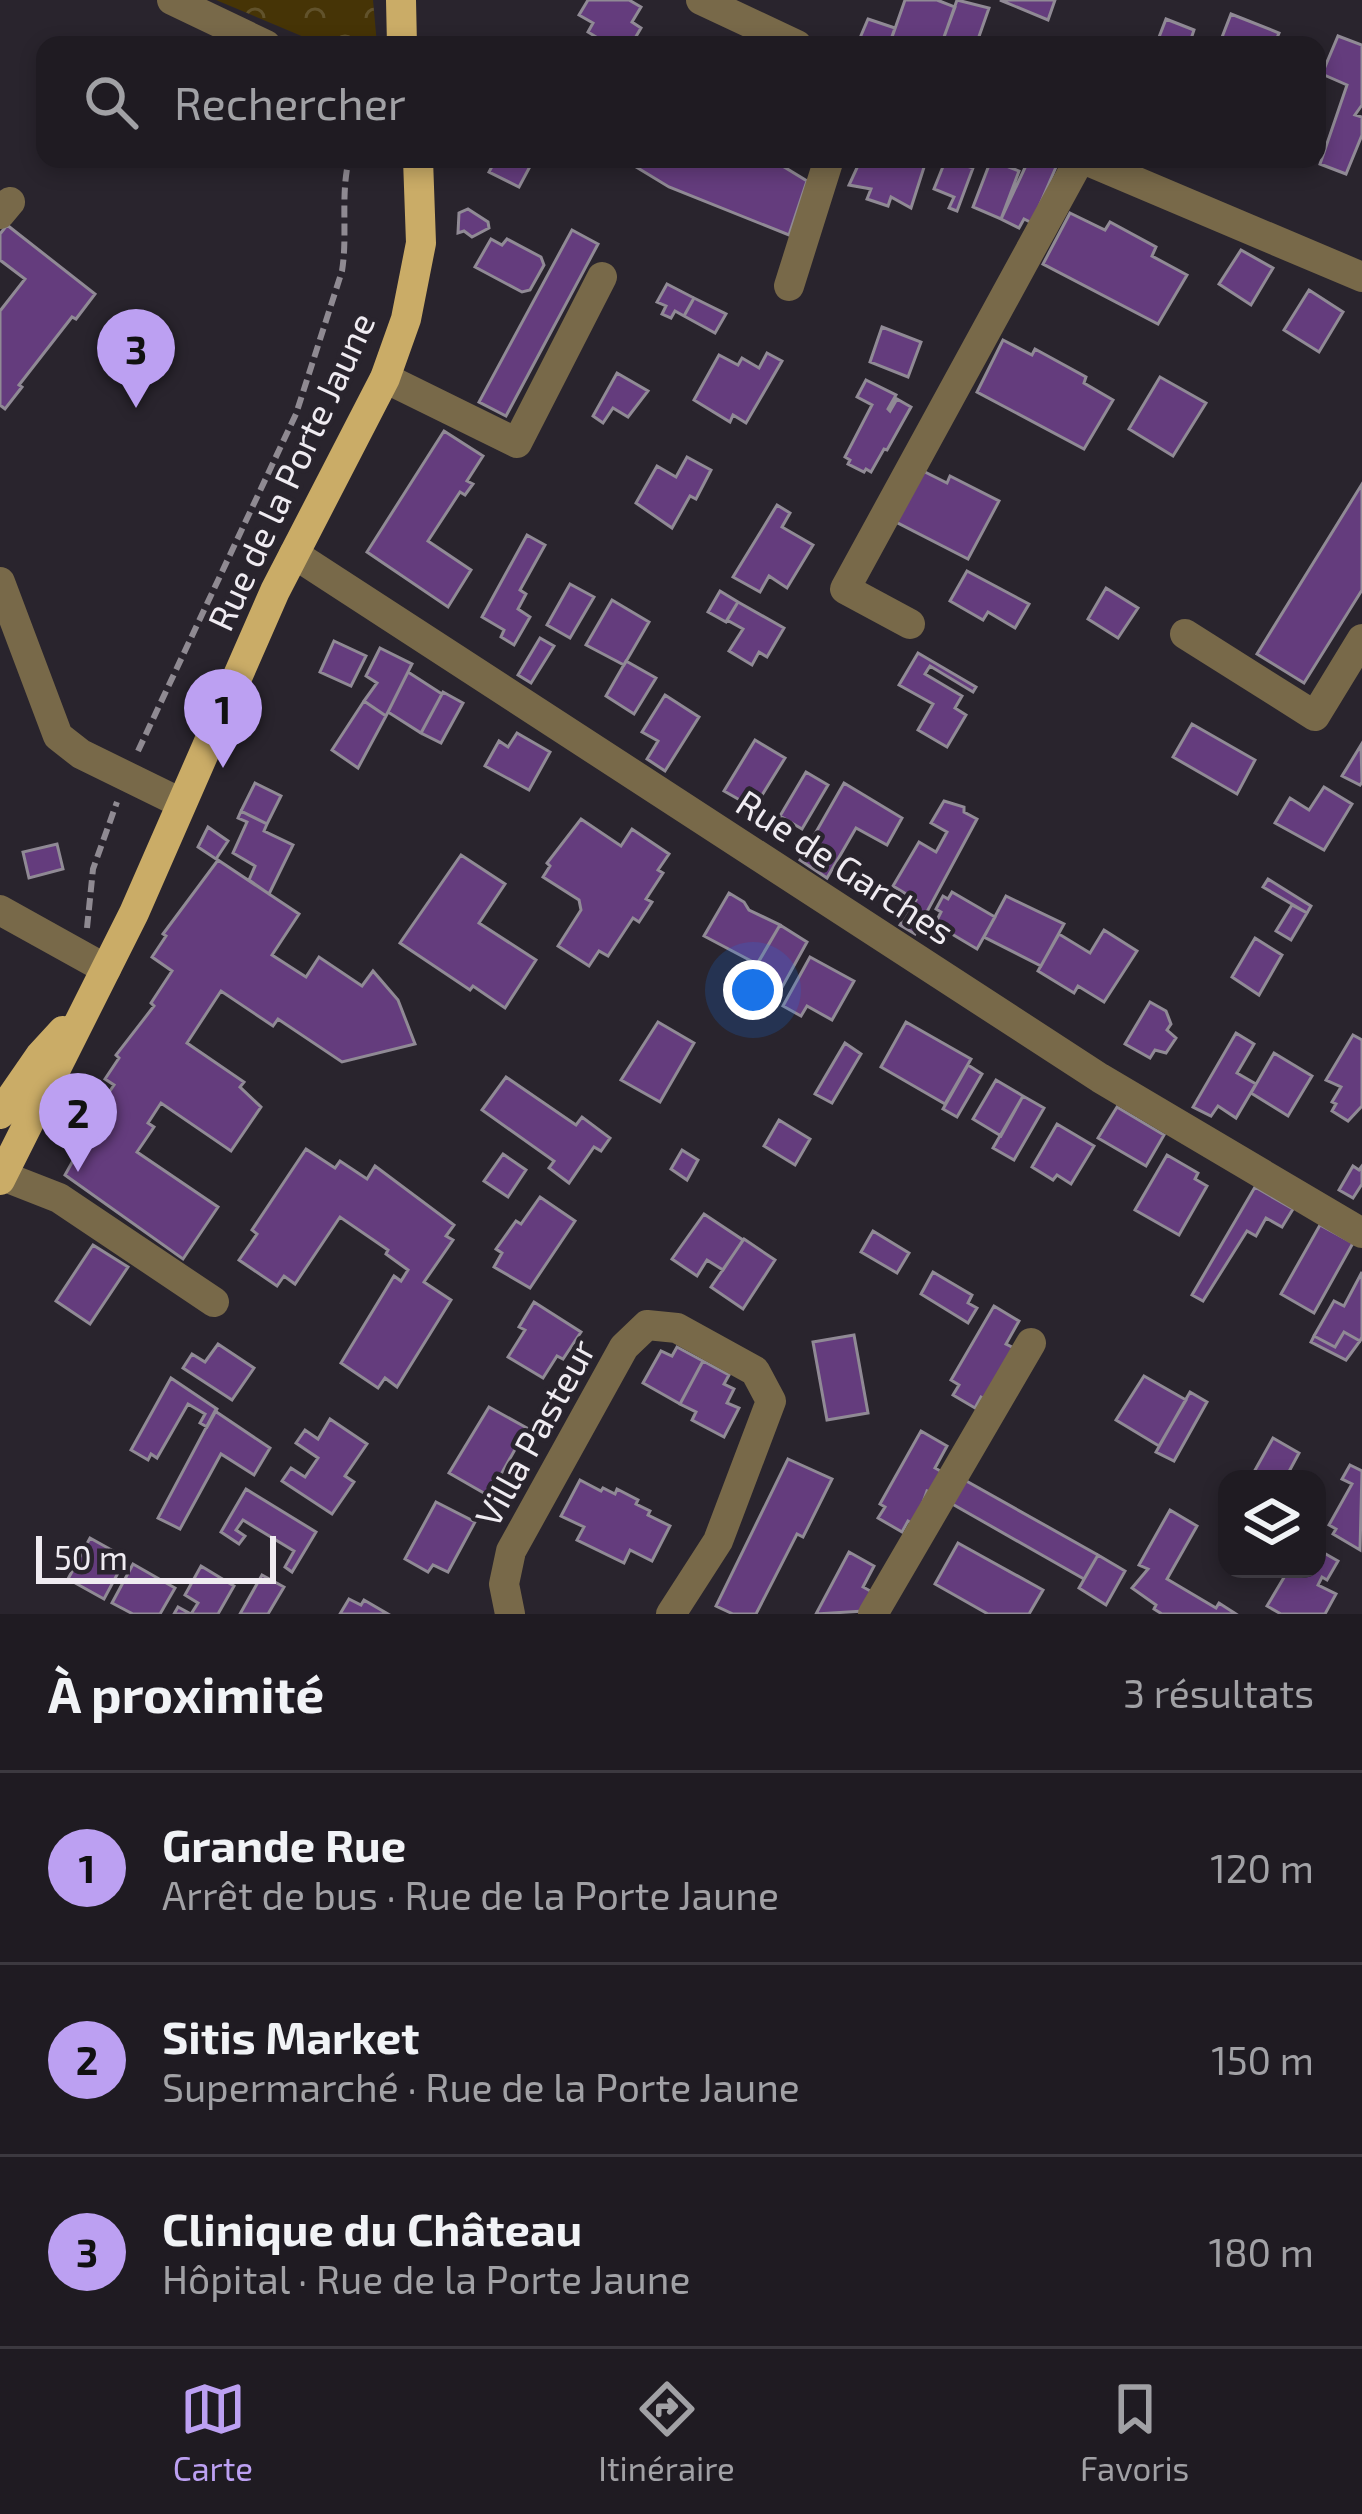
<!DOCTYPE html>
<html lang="fr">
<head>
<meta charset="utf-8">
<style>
  :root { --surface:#1f1b22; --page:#27242a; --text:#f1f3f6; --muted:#a1a1a5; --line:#3c3940; --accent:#bca0f2 }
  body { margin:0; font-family:"Exo 2",sans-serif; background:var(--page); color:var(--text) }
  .controls { position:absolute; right:36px; bottom:36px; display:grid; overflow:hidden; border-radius:24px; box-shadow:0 6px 18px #0003 }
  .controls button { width:108px; height:108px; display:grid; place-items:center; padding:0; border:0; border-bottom:3px solid var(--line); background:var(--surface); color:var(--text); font:60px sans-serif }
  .scale { position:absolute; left:36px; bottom:30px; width:240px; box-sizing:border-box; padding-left:12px; border:6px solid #efebf1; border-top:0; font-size:33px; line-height:42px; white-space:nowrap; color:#efebf1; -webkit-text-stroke:9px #29242d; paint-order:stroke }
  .you { position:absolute; left:753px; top:990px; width:42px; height:42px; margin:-30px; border:9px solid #fff; border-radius:50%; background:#1a73e8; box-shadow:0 0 0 18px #1a73e833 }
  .badge { display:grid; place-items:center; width:78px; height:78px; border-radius:50%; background:var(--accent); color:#111; font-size:39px; font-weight:700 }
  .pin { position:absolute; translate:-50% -99px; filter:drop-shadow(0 3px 6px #0008) }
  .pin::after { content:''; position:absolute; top:63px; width:42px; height:36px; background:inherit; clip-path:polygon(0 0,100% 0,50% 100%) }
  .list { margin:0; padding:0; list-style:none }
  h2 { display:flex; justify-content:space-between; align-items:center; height:156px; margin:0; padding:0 48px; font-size:51px }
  h2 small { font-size:39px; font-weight:400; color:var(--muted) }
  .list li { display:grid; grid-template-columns:78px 1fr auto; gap:36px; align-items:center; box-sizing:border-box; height:192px; padding:0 48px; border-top:3px solid var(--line) }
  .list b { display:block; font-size:45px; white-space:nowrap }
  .list p { margin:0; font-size:39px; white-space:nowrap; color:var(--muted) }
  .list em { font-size:39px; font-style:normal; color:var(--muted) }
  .icon { flex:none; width:66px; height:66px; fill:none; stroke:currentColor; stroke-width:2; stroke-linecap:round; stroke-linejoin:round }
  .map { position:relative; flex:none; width:1362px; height:1614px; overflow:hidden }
  .search { position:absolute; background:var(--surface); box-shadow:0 6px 18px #0003; left:36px; right:36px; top:36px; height:132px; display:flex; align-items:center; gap:30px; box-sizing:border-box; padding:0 42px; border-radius:24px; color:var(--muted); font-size:45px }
  .sheet { height:732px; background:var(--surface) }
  nav { display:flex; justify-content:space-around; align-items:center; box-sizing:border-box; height:168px; border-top:3px solid var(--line); background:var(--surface); font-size:33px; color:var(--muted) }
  nav a { display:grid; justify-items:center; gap:6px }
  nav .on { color:var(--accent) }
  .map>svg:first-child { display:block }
</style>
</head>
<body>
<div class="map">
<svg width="1362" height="1614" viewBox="0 0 1362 1614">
  <defs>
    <pattern id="park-crowns" width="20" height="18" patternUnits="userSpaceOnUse" patternTransform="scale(3)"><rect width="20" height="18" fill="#463406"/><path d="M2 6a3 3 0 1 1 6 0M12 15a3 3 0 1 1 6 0" fill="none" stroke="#61522b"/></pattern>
  </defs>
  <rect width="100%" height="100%" fill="#29242d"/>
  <path fill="url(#park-crowns)" d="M216,0H373L377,45H323Z"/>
  <path fill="#643c7d" stroke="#908a95" stroke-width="3" d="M588,0H629L641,7L632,22L641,28L631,45H609L588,32L593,23L579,15Z
    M905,0H937L955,7L941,45H906L891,40Z
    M957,0L989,8L976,45L942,43Z
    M1000,0H1055L1048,20Z
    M1231,14L1279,33L1274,45H1219Z
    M868,19L895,28L889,45H857Z
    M1166,19L1194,30L1189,45H1156Z
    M1338,36L1362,45V105L1355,115L1362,117V135L1346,174L1320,164L1347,85L1322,74Z
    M496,159H534L519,187L489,172Z
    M623,159H771L807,181L789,235L669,187Z
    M861,159L926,161L911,208L891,197L888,206L867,199L871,189L849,185Z
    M946,159L973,168L957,211L949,208L954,197L934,189Z
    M1029,159L1056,167L1032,223L1024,219L1019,228L1001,219Z
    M991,160L1019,171L1001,219L973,207Z
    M468,209L488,222L489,228L472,237L464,231L458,233L459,213Z
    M1070,213L1105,230L1110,222L1156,247L1152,256L1187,275L1158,324L1043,264Z
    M7,225L95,294L76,319L72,317L19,385L22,387L5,409L0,405V311L25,279L0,260V234Z
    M572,230L598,244L506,416L479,402Z
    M491,239L502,245L507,239L541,257L544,265L530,290L522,292L475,267Z
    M1241,250L1273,268L1251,305L1219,284Z
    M667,284L694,298L684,316L675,311L671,318L662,314L666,306L657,302Z
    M1309,290L1343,312L1319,352L1284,330Z
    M694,298L726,314L715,333L684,316Z
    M882,327L921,342L908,377L870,362Z
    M1003,340L1032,355L1035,349L1086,377L1084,383L1113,400L1084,449L977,392Z
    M767,353L782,361L746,423L733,415L730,422L694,400L719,355L738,365L742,358L759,368Z
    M617,373L648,391L628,417L613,408L603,423L593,416Z
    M1160,377L1206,403L1173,456L1129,429Z
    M866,380L896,395L888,409L890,411L897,399L911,407L887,450L884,449L871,472L866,469L864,472L848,464L850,460L845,457L872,405L857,397Z
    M444,431L483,456L467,481L473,484L465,495L460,492L428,541L471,570L448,607L367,552Z
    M687,457L711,470L696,499L690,496L672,528L636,503L657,466L676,477Z
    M923,471L947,483L950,476L999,501L968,559L896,522Z
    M1362,484V590L1304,683L1257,654Z
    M777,505L790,513L782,527L813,545L787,588L769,576L760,592L733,577Z
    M527,535L545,545L520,590L526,594L518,609L530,617L514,645L501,637L504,630L482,617Z
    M967,571L1029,604L1015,628L988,612L983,620L950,601Z
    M570,584L594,597L570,638L547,625Z
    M1106,588L1138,608L1118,638L1088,619Z
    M720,591L738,602L726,622L708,612Z
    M612,600L649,622L624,665L586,645Z
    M738,602L784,628L767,657L759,652L752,665L729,651L743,629L727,620Z
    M540,638L554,646L531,683L518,675Z
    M334,641L366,656L351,686L320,672Z
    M380,648L412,664L386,716L364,701L377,683L366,676Z
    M918,653L976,687L973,692L930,666L925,674L962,696L955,708L966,715L947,747L918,730L933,704L899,685Z
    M626,661L656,678L634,714L606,696Z
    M408,672L442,694L421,733L388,712Z
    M443,692L463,703L441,743L421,733Z
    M665,695L699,717L665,771L647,759L658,741L642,732Z
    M364,701L386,716L358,768L332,750Z
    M1192,724L1255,760L1237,794L1173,757Z
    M517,733L550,752L529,790L485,766L499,741L508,747Z
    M755,740L785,758L754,808L724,791Z
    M1361,745L1362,782L1360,785L1342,776Z
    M806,772L828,785L802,829L780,816Z
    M255,783L281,796L267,824L241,811Z
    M844,783L902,818L887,845L856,828L827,878L800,860Z
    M1324,787L1352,804L1324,850L1275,823L1290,798L1309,810Z
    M944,801L964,807V812L977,819L915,934L900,925L916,900L893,886L919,842L936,852L947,832L931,823Z
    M241,811L267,824L264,831L293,845L269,894L249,880L255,866L233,853L247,822L238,818Z
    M581,819L621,846L632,829L669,854L658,870L663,873L646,899L652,902L639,922L633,918L608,956L599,951L589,966L558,946L581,910L579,900L543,877L550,866L547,863Z
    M208,827L228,841L216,859L198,847Z
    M57,844L63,869L29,878L23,852Z
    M461,855L505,884L479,923L536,960L505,1008L473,986L470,990L400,943Z
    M218,860L299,914L272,955L306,977L319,957L362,986L373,971L398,1000L415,1044L342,1062L278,1019L273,1026L221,991L187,1043L244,1082L240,1087L261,1107L231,1151L161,1103L148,1123L154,1127L137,1152L218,1207L183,1259L65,1175L89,1132L84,1129L114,1085L105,1079L119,1058L116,1055L154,1006L151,1003L172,971L152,957L166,936L163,934Z
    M1268,879L1311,906L1307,913L1263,887Z
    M952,892L995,917L977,949L935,924L941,912L936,909L943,896L948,899Z
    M729,893L744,902L749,910L780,925L757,964L704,936Z
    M1006,896L1064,924L1041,966L984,937Z
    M1292,905L1307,913L1291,940L1276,931Z
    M780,925L807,942L780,991L751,975Z
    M1104,930L1137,951L1104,1002L1078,986L1074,993L1038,971L1059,934L1090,953Z
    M1255,938L1282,955L1259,995L1232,977Z
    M810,957L854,981L832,1020L807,1006L801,1016L783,1006Z
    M1150,1002L1166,1011L1171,1024L1167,1030L1176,1038L1166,1053L1155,1050L1150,1058L1125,1044Z
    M658,1022L694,1043L660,1102L621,1080Z
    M906,1022L971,1059L945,1104L881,1067Z
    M1236,1033L1254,1044L1237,1073L1256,1084L1236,1118L1218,1106L1211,1116L1193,1107Z
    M1353,1035L1362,1040V1106L1348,1121L1332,1111L1336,1104L1332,1102L1341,1087L1326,1080Z
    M845,1043L861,1054L832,1103L815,1094Z
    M1274,1053L1312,1076L1288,1116L1251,1093Z
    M968,1065L982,1074L957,1117L943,1109Z
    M506,1077L576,1125L582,1117L610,1138L601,1151L594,1147L569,1183L549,1168L554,1161L482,1110Z
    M996,1080L1023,1096L1001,1136L973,1119Z
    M1023,1096L1044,1108L1014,1160L993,1148Z
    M1117,1107L1164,1135L1146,1166L1098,1138Z
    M779,1120L810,1139L795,1165L764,1146Z
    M1057,1124L1094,1146L1071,1184L1057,1175L1053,1180L1032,1167Z
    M306,1149L335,1168L340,1161L367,1179L375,1166L454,1225L446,1236L453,1240L424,1282L451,1300L397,1387L385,1378L378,1388L341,1363L394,1276L401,1281L408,1270L386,1254L388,1250L340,1217L295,1284L284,1276L277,1286L239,1260L257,1234L252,1230Z
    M682,1150L698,1160L687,1180L671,1169Z
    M503,1154L526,1170L508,1197L484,1181Z
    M1167,1155L1198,1173L1195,1179L1207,1186L1179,1235L1135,1210Z
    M1353,1166L1359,1170L1362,1166V1184L1353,1198L1339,1190Z
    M1255,1187L1293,1209L1282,1227L1266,1218L1256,1236L1247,1231L1203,1301L1192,1295Z
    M540,1197L575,1221L530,1288L494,1267L502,1253L496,1249L516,1221L521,1224Z
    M704,1214L743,1240L723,1270L707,1260L697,1276L672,1259Z
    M1320,1225L1353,1243L1314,1313L1281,1294Z
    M873,1231L909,1253L897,1273L861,1252Z
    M744,1239L775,1260L743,1309L711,1287Z
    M93,1245L128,1267L90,1324L56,1301Z
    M933,1272L972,1295L968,1303L977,1308L968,1323L921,1294Z
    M1362,1272V1337L1360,1341L1344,1332L1335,1347L1314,1336L1334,1301L1344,1306Z
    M534,1302L581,1332L563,1359L557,1356L543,1378L508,1357L525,1330L519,1327Z
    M994,1306L1019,1321L1006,1344L1018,1350L988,1401L981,1397L975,1408L953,1395L959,1385L951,1380Z
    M1344,1332L1360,1341L1346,1360L1311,1342L1314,1336L1335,1347Z
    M854,1335L868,1413L827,1420L813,1342Z
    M218,1344L254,1368L232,1400L183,1368L192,1354L205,1362Z
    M677,1347L703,1361L680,1404L643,1383L661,1351L672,1356Z
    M703,1361L729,1375L724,1384L734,1389L727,1403L739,1408L724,1437L692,1420L696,1412L680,1404Z
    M1144,1376L1186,1400L1159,1446L1116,1420Z
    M171,1378L217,1409L207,1427L200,1423L205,1414L188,1404L157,1458L151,1454L148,1460L131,1450Z
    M1190,1392L1207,1402L1174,1461L1156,1452Z
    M489,1407L527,1428L489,1496L449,1473Z
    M215,1411L270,1448L254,1475L221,1454L180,1529L158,1518Z
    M330,1419L367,1444L345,1476L354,1482L332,1514L282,1481L291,1468L305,1477L318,1458L296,1443L305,1430L318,1439Z
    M921,1431L947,1446L935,1468L944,1473L933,1493L927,1491L915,1525L908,1521L902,1532L878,1518L885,1507L880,1504Z
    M1273,1438L1299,1453L1285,1479H1265L1254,1472Z
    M788,1459L832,1479L803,1537L797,1534L756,1614H733L716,1606Z
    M1350,1465L1362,1471L1360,1550L1333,1534L1336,1529L1329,1525L1352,1484L1342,1479Z
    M961,1478L1098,1555L1084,1579L947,1501Z
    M580,1480L601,1491L603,1488L615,1494L617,1489L638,1500L636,1504L650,1511L648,1515L670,1526L652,1561L630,1550L624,1563L577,1540L584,1527L561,1516Z
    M246,1489L316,1532L292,1572L285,1567L294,1551L243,1520L236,1530L245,1536L239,1544L221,1532Z
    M436,1502L475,1522L448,1572L433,1565L428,1572L405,1559Z
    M1170,1510L1197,1526L1167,1579L1216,1608L1219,1603L1236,1614H1162L1154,1609L1156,1605L1132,1588L1148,1569L1139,1565Z
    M90,1538L126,1558L104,1599L68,1579Z
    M958,1543L1043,1590L1029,1614H988L935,1584Z
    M1317,1549L1338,1561L1327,1580L1322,1577L1318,1585L1336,1594L1325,1614H1281L1267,1606L1289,1569H1317Z
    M849,1552L874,1566L863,1587L874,1593L864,1611L816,1614Z
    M1098,1555L1125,1571L1106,1605L1079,1588Z
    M133,1564L175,1588L160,1614H133L112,1603Z
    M201,1566L234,1586L218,1614H174L178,1607L191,1614L198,1603L185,1595Z
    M262,1575L284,1587L268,1614H240Z
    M349,1599L361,1605L364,1600L388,1614H340Z"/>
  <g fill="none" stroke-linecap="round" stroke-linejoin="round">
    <path stroke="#8f8a92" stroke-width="6" stroke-dasharray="12 6" stroke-linecap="butt" d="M138,751L296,414L342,271C348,233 340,197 349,159
      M87,928L93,869L117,802"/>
    <path stroke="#786949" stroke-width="30" d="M172,0L266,45
      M701,0L797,45
      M1083,159L1362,277
      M0,214L10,202
      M789,286L829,159
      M385,378L517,443L602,277
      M294,554L1100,1078L1362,1233
      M0,582L58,736L81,754L181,803
      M910,624L845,589L1080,159
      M1185,634L1315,716L1362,639
      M0,910L106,969
      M0,1175L59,1198L214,1302
      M510,1614L504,1584L511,1551L624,1347L647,1325L677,1328L755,1371L771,1401L718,1541L671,1614
      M873,1614L1031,1343"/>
    <path stroke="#caac67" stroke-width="30" d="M401,0L402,45
      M0,1114L40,1056L63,1031
      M0,1180L134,913L275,591L385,378L406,319L421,243L418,159"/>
  </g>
  <g text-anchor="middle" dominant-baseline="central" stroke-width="9" stroke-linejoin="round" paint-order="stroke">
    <g font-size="36" fill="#efebf1" stroke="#29242d">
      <text transform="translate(290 471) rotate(-65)">Rue de la Porte Jaune</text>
      <text transform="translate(846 866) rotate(33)">Rue de Garches</text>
      <text transform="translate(534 1432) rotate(-61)">Villa Pasteur</text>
    </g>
  </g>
</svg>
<div class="controls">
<button><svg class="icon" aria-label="layers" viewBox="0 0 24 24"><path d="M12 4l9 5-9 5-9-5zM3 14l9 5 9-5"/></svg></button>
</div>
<div class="scale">50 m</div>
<div class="you"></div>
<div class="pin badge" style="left:223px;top:768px">1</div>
<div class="pin badge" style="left:78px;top:1172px">2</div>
<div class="pin badge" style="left:136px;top:408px">3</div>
<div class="search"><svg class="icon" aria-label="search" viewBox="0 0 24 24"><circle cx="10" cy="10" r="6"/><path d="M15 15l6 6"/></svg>Rechercher</div>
</div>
<section class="sheet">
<h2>À proximité<small>3 résultats</small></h2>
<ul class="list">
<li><span class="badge">1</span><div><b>Grande Rue</b><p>Arrêt de bus · Rue de la Porte Jaune</p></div><em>120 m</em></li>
<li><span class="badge">2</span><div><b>Sitis Market</b><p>Supermarché · Rue de la Porte Jaune</p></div><em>150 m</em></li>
<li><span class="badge">3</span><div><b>Clinique du Château</b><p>Hôpital · Rue de la Porte Jaune</p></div><em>180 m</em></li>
</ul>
</section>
<nav>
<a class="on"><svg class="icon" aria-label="map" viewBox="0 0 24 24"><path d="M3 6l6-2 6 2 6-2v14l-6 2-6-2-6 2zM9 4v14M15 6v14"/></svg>Carte</a>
<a><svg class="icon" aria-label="directions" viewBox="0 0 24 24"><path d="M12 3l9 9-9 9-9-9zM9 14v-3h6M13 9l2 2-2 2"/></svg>Itinéraire</a>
<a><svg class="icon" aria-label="saved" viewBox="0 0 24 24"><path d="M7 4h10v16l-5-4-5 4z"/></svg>Favoris</a>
</nav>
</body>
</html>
